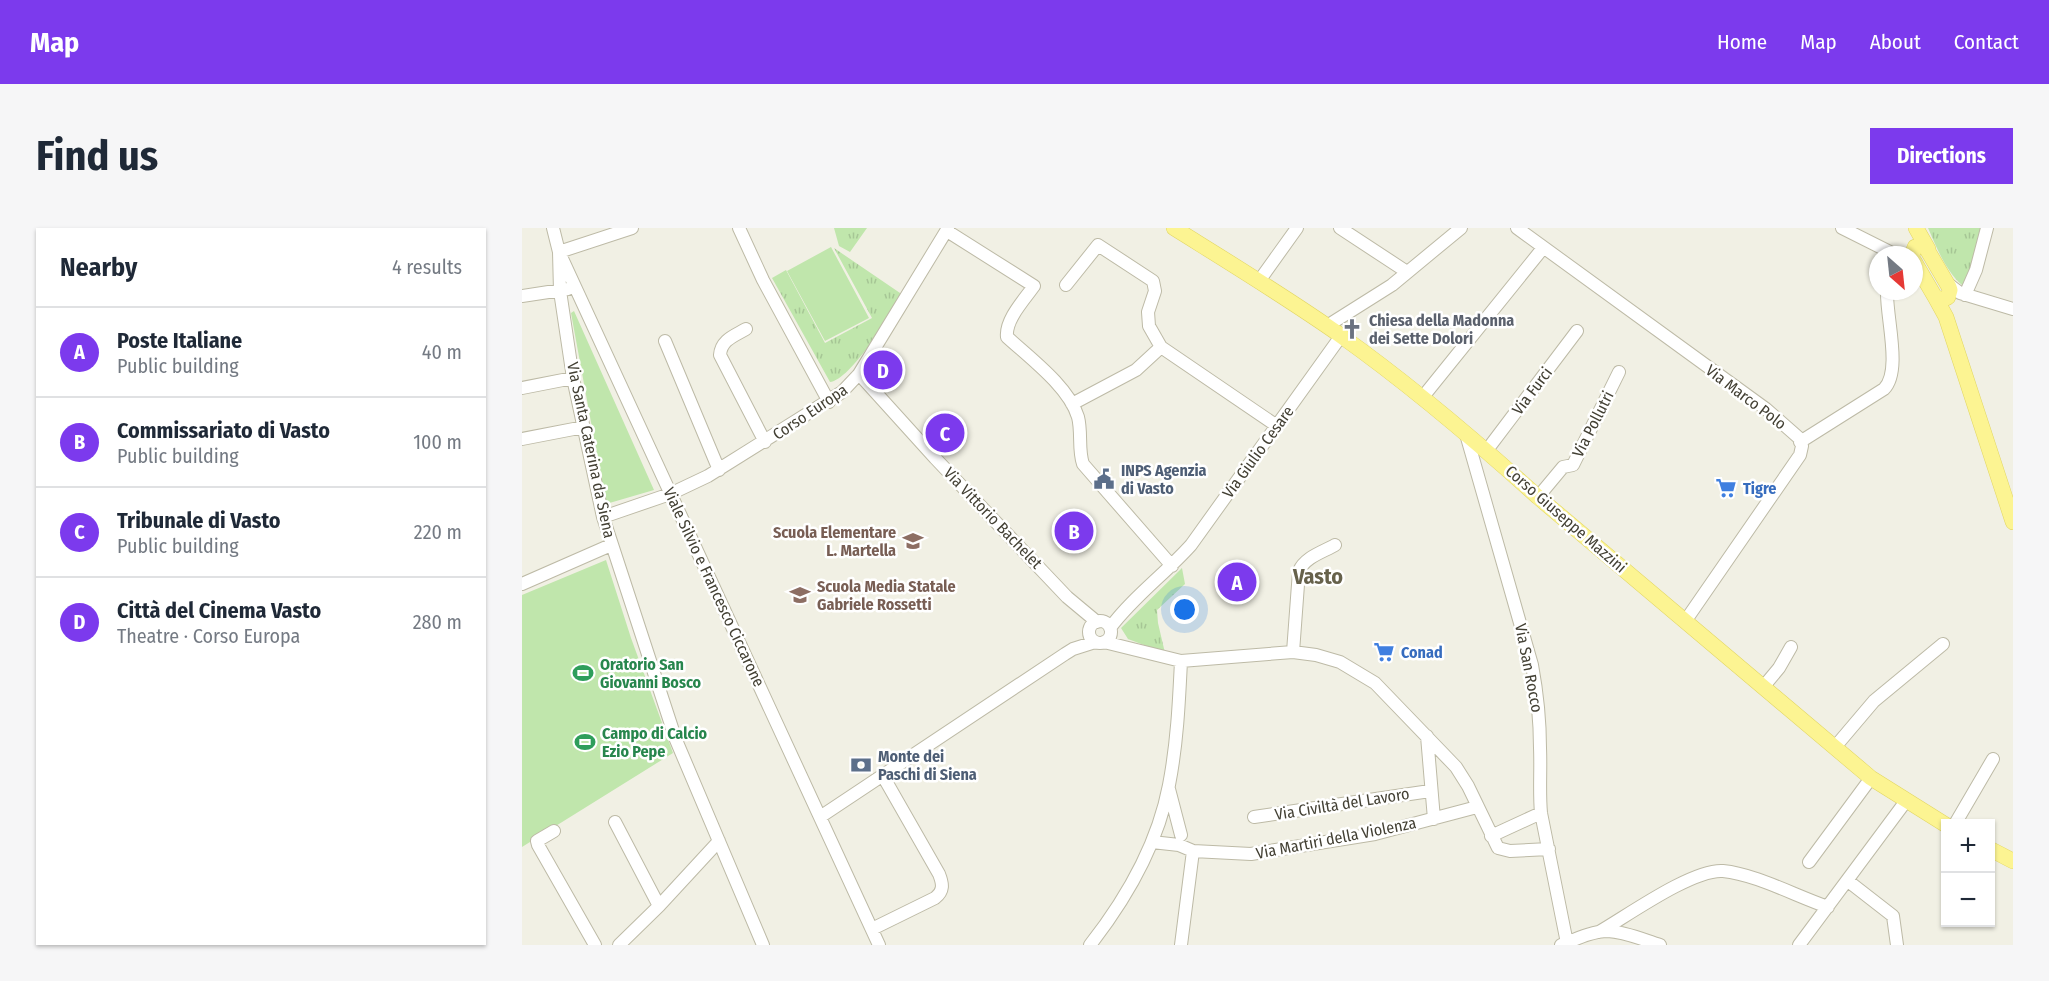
<!DOCTYPE html>
<html lang="en">
<head>
<meta charset="utf-8">
<style>
  :root { --surface:#fff; --page:#f6f6f7; --text:#1f2937; --muted:#747a83; --line:#e0e1e3; --accent:#7c3aed }
  body { margin:0; font-family:"Fira Sans Condensed",sans-serif; background:var(--page); color:var(--text) }
  .controls { position:absolute; right:18px; bottom:18px; display:grid; overflow:hidden; border-radius:0px; box-shadow:0 2px 4px #0004 }
  .controls button { width:54px; height:54px; display:grid; place-items:center; padding:0; border:0; border-bottom:2px solid var(--line); background:var(--surface); color:var(--text); font:30px sans-serif }
  .compass { position:absolute; left:1347px; top:18px; width:54px; height:54px; border-radius:50%; background:var(--surface); box-shadow:0 2px 4px #0004; rotate:153deg }
  .you { position:absolute; left:663px; top:382px; width:21px; height:21px; margin:-15px; border:4px solid #fff; border-radius:50%; background:#1a73e8; box-shadow:0 0 0 9px #1a73e833 }
  .badge { display:grid; place-items:center; width:39px; height:39px; border-radius:50%; background:var(--accent); color:#fff; font-size:20px; font-weight:700 }
  .pin { position:absolute; translate:-50% -50%; border:3px solid #fff; box-shadow:0 2px 6px #0006 }
  .list { margin:0; padding:0; list-style:none }
  h2 { display:flex; justify-content:space-between; align-items:center; height:78px; margin:0; padding:0 24px; font-size:26px }
  h2 small { font-size:20px; font-weight:400; color:var(--muted) }
  .list li { display:grid; grid-template-columns:39px 1fr auto; gap:18px; align-items:center; box-sizing:border-box; height:90px; padding:0 24px; border-top:2px solid var(--line) }
  .list b { display:block; font-size:22px; white-space:nowrap }
  .list p { margin:0; font-size:20px; white-space:nowrap; color:var(--muted) }
  .list em { font-size:20px; font-style:normal; color:var(--muted) }
  .map { position:relative; flex:none; width:1491px; height:717px; overflow:hidden; border-radius:0px }
  header { display:flex; align-items:center; gap:36px; box-sizing:border-box; height:84px; padding:0 30px; background:var(--accent); color:#fff }
  header strong { font-size:28px }
  nav { display:flex; gap:33px; margin-inline-start:auto; font-size:21px }
  .intro { display:flex; align-items:center; justify-content:space-between; box-sizing:border-box; height:144px; padding:0 36px }
  h1 { margin:0; font-size:42px }
  .button { padding:15px 27px; border-radius:0px; background:var(--accent); color:#fff; font-size:21px; font-weight:700 }
  main { display:flex; gap:36px; padding:0 36px }
  aside { flex:1; background:var(--surface); border-radius:0px; box-shadow:0 2px 4px #0004 }
  .map>svg:first-child { display:block }
</style>
</head>
<body>
<header>
<strong>Map</strong>
<nav><a>Home</a><a>Map</a><a>About</a><a>Contact</a></nav>
</header>
<div class="intro"><h1>Find us</h1><a class="button">Directions</a></div>
<main>
<aside>
<h2>Nearby<small>4 results</small></h2>
<ul class="list">
<li><span class="badge">A</span><div><b>Poste Italiane</b><p>Public building</p></div><em>40 m</em></li>
<li><span class="badge">B</span><div><b>Commissariato di Vasto</b><p>Public building</p></div><em>100 m</em></li>
<li><span class="badge">C</span><div><b>Tribunale di Vasto</b><p>Public building</p></div><em>220 m</em></li>
<li><span class="badge">D</span><div><b>Città del Cinema Vasto</b><p>Theatre · Corso Europa</p></div><em>280 m</em></li>
</ul>
</aside>
<div class="map">
<svg width="1491" height="717" viewBox="0 0 1491 717">
  <defs>
    <pattern id="grass-tufts" width="24" height="20" patternUnits="userSpaceOnUse" patternTransform="scale(1.5)"><rect width="24" height="20" fill="#c0e6ac"/><path d="M3 7l-1-3M5 7V3M7 7l1-3M15 17l-1-3M17 17v-4M19 17l1-3" fill="none" stroke="#a6c695"/></pattern>
  </defs>
  <rect width="100%" height="100%" fill="#f1f0e4"/>
  <path fill="url(#grass-tufts)" d="M312,0H345L328,24L317,18Z
    M1406,0H1462L1445,53L1440,57C1423,42 1415,20 1406,0Z
    M312,20L381,67C368,86 329,152 308,154L250,50L264,42L303,115L350,90Z
    M660,340L663,356L635,382L636,395L643,425L606,411L599,400Z"/>
  <path fill="#c0e6ac" d="M309,19L347,90L303,113L265,43Z
    M52,83L132,262L84,276L49,85Z
    M84,332L109,410L151,525L0,619V367Z"/>
  <g fill="none" stroke-linecap="round" stroke-linejoin="round">
    <g stroke="#bdbaa6" stroke-width="14">
      <path id="minor" d="M31,0L37,24L357,717
        M110,0L37,24L38,63L51,150L81,289L154,512L241,717
        M217,0L241,52L307,174
        M818,0L885,44
        M995,0L1244,181L1277,210L1280,218L1278,227L1164,392
        M1320,0L1374,27
        M425,3L512,58C502,72 483,92 485,109C508,130 547,159 556,189C560,204 556,222 561,236L650,338
        M737,53L775,0
        M1425,55L1438,65L1491,81
        M544,57L576,17L631,53L633,63L626,84L627,98L639,119L755,198
        M1443,67L1454,42L1465,0
        M0,68L46,61
        M805,98L870,57L939,0
        M224,101C212,108 199,112 198,127L243,214
        M143,113L197,242
        M337,146L413,230L545,369L575,394
        M0,160L51,150
        M900,170L1021,20
        M550,176L614,142L639,119
        M944,206L1010,437C1015,464 1018,492 1018,520C1019,542 1017,563 1019,585L1045,715
        M0,211L62,199
        M1278,214L1362,161C1380,143 1364,89 1365,63
        M965,222L1055,103
        M1016,269L1041,239L1051,237L1097,144
        M81,289L148,266L186,248L320,164L337,146L426,0
        M0,356L89,317
        M567 404a11 11 0 1 1 22 0a11 11 0 1 1-22 0Z
        M588,400C611,369 643,346 669,317L819,108
        M582,414L659,433L771,424L794,427L818,434L853,455L934,539L946,558L976,620L988,623L1027,621
        M771,424L777,343C783,329 801,324 813,317
        M1242,458L1257,440L1269,419
        M905,508L912,591
        M1313,519L1352,473L1421,416
        M647,561L659,607
        M298,589L543,426L551,421L573,414
        M732,589L908,563
        M93,594L137,678
        M1433,596L1471,531
        M32,603L15,613L16,617L73,717
        M969,608L1019,585
        M630,614L657,617L671,623L729,626L853,606L955,579
        M1287,634L1349,550
        M1326,653L1371,688L1375,717
        M350,701L413,670C422,663 421,656 417,646L361,548
        M1077,704C1105,688 1170,641 1201,643C1233,646 1274,668 1306,679
        M97,717L137,678L197,613
        M568,717C604,671 636,615 647,557C655,516 657,475 659,433
        M659,717L671,623
        M1039,717C1054,711 1071,703 1086,703C1104,704 1122,712 1138,717
        M1277,717L1384,573"/>
    </g>
    <g stroke="#e1d562" stroke-width="16">
      <path id="major" d="M652,0C708,35 764,69 818,107C887,156 953,212 1016,269L1349,550L1424,597
        M1394,0L1406,21
        M1390,27L1393,19L1400,17L1403,18L1427,59L1428,62L1426,69L1420,72L1413,69L1392,33
        M1413,69L1424,89L1491,294
        M1468,621L1491,633"/>
    </g>
    <use href="#minor" stroke="#fff" stroke-width="12"/>
    <use href="#major" stroke="#fcf492" stroke-width="15"/>
  </g>
  <defs>
    <g id="church-bare" transform="scale(1.62)"><path d="M-1.2-6h2.4v3.5h3.3v2.4h-3.3V6h-2.4V-.1h-3.3v-2.4h3.3Z" fill="#6b7280" stroke="#fff" stroke-width="2.5" paint-order="stroke"/></g>
    <g id="civic-bare" transform="scale(1.62)"><path d="M-.6-6.5H3V-4.5H.6V-3L4-1V1h2V6H-6V1h2V-1L-.6-3ZM-1.2 2.5V6h2.4V2.5Z" fill="#5c6f8a" stroke="#fff" stroke-width="2.5" paint-order="stroke"/></g>
    <g id="supermarket-bare" transform="scale(1.62)"><path d="M-6-5.5h2.5l.6 2H6L4.5 2H-2.5L-4.4-4H-6ZM-1.5 3.2a1.3 1.3 0 1 0 .1 0ZM3 3.2a1.3 1.3 0 1 0 .1 0Z" fill="#3f7fe0" stroke="#fff" stroke-width="2.5" paint-order="stroke"/></g>
    <g id="school-bare" transform="scale(1.62)"><path d="M0-5L7-2L0 1L-7-2ZM-4 1L0 2.5L4 1V4Q0 6-4 4Z" fill="#8d6e63" stroke="#fff" stroke-width="2.5" paint-order="stroke"/></g>
    <g id="stadium-bare" transform="scale(1.62)"><path d="M0-5a6.5 5 0 1 0 0 10a6.5 5 0 1 0 0-10ZM-3.5-1.8h7v3.6h-7Z" fill="#2e9e5b" stroke="#fff" stroke-width="2.5" paint-order="stroke"/></g>
    <g id="bank-bare" transform="scale(1.62)"><path d="M-6-4H6V4H-6ZM0-2.3a2.3 2.3 0 1 0 0 4.6a2.3 2.3 0 1 0 0-4.6Z" fill="#5c6f8a" stroke="#fff" stroke-width="2.5" paint-order="stroke"/></g>
  </defs>
  <g fill-rule="evenodd">
    <use href="#church-bare" x="830" y="101"/>
    <use href="#civic-bare" x="582" y="251"/>
    <use href="#supermarket-bare" x="1204" y="260"/>
    <use href="#school-bare" x="391" y="313"/>
    <use href="#school-bare" x="278" y="367"/>
    <use href="#supermarket-bare" x="862" y="424"/>
    <use href="#stadium-bare" x="61" y="445"/>
    <use href="#stadium-bare" x="63" y="514"/>
    <use href="#bank-bare" x="339" y="537"/>
  </g>
  <g text-anchor="middle" dominant-baseline="central" stroke-width="5" stroke-linejoin="round" paint-order="stroke">
    <g font-size="16" font-weight="bold" fill="#5b616d" stroke="#fff" text-anchor="start">
      <text x="847" y="92">Chiesa della Madonna<tspan x="847" dy="18">dei Sette Dolori</tspan></text>
    </g>
    <g font-size="16" fill="#434034" stroke="#fff">
      <text transform="translate(1010 163) rotate(-53)">Via Furci</text>
      <text transform="translate(1224 169) rotate(37)">Via Marco Polo</text>
      <text transform="translate(288 184) rotate(-34)">Corso Europa</text>
      <text transform="translate(1071 196) rotate(-63)">Via Pollutri</text>
      <text transform="translate(69 222) rotate(78)">Via Santa Caterina da Siena</text>
      <text transform="translate(736 224) rotate(-54)">Via Giulio Cesare</text>
      <text transform="translate(471 290) rotate(46)">Via Vittorio Bachelet</text>
      <text transform="translate(1044 291) rotate(41)">Corso Giuseppe Mazzini</text>
      <text transform="translate(192 359) rotate(65)">Viale Silvio e Francesco Ciccarone</text>
      <text transform="translate(1007 440) rotate(79)">Via San Rocco</text>
      <text transform="translate(820 576) rotate(-9)">Via Civiltà del Lavoro</text>
      <text transform="translate(814 610) rotate(-11)">Via Martiri della Violenza</text>
    </g>
    <g font-size="16" font-weight="bold" fill="#4e5e75" stroke="#fff" text-anchor="start">
      <text x="599" y="242">INPS Agenzia<tspan x="599" dy="18">di Vasto</tspan></text>
      <text x="356" y="528">Monte dei<tspan x="356" dy="18">Paschi di Siena</tspan></text>
    </g>
    <g font-size="16" font-weight="bold" fill="#366cbe" stroke="#fff" text-anchor="start">
      <text x="1221" y="260">Tigre</text>
      <text x="879" y="424">Conad</text>
    </g>
    <g font-size="16" font-weight="bold" fill="#785e54" stroke="#fff" text-anchor="end">
      <text x="374" y="304">Scuola Elementare<tspan x="374" dy="18">L. Martella</tspan></text>
      <text x="295" y="358" text-anchor="start">Scuola Media Statale<tspan x="295" dy="18">Gabriele Rossetti</tspan></text>
    </g>
    <g font-size="16" font-weight="bold" fill="#27864d" stroke="#fff" text-anchor="start">
      <text x="78" y="436">Oratorio San<tspan x="78" dy="18">Giovanni Bosco</tspan></text>
      <text x="80" y="505">Campo di Calcio<tspan x="80" dy="18">Ezio Pepe</tspan></text>
    </g>
    <g font-size="22" font-weight="bold" fill="#66614b" stroke="#fff">
      <text x="796" y="348">Vasto</text>
    </g>
  </g>
</svg>
<div class="controls">
<button>+</button>
<button>−</button>
</div>
<svg class="compass" viewBox="-18 -18 36 36"><path d="M0-13l5 13h-10z" fill="#e53935"/><path d="M0 13l5-13h-10z" fill="#747a83"/></svg>
<div class="you"></div>
<div class="pin badge" style="left:715px;top:354px">A</div>
<div class="pin badge" style="left:552px;top:303px">B</div>
<div class="pin badge" style="left:423px;top:205px">C</div>
<div class="pin badge" style="left:361px;top:142px">D</div>
</div>
</main>
</body>
</html>
